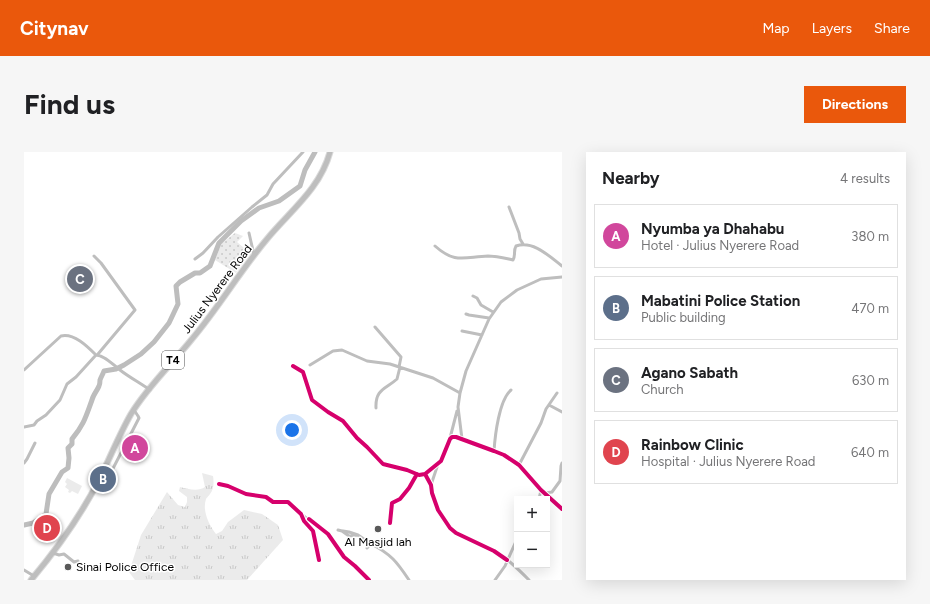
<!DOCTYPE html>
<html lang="en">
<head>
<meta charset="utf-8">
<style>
  :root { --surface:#fff; --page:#f6f6f6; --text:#202124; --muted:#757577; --line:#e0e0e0; --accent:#ea580c }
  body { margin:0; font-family:Figtree,sans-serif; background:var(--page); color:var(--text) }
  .controls { position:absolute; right:12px; bottom:12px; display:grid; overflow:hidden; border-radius:0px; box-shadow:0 4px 16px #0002 }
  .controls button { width:36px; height:36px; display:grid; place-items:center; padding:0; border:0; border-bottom:1px solid var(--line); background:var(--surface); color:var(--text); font:20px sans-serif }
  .you { position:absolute; left:268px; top:278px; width:14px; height:14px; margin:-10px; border:3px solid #fff; border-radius:50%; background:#1a73e8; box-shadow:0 0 0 6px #1a73e833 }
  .badge { display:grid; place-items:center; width:26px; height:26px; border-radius:50%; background:var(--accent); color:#fff; font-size:13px; font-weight:700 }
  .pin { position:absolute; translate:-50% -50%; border:2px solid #fff; box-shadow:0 1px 4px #0006 }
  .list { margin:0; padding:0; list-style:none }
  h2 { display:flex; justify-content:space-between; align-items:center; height:52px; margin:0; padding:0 16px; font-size:17px }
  h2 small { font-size:13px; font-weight:400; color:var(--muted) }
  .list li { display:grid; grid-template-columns:26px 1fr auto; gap:12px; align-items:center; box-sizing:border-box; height:64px; margin:0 8px 8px; padding:0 8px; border:1px solid var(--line); border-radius:0px }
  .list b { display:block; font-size:15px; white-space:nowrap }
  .list p { margin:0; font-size:13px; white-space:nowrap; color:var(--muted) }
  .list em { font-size:13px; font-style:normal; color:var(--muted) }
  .map { position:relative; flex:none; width:538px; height:428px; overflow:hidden; border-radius:0px }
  header { display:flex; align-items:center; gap:24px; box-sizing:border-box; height:56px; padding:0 20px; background:var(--accent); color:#fff }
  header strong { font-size:19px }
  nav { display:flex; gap:22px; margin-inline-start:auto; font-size:14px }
  .intro { display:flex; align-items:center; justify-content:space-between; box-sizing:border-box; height:96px; padding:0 24px }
  h1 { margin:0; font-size:28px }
  .button { padding:10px 18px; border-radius:0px; background:var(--accent); color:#fff; font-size:14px; font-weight:700 }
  main { display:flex; gap:24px; padding:0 24px }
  aside { flex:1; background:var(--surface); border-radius:0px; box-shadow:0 4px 16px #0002 }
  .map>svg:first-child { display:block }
</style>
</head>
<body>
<header>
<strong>Citynav</strong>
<nav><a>Map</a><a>Layers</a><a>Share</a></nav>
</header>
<div class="intro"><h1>Find us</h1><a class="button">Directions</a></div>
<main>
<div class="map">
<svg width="538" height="428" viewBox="0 0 538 428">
  <defs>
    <pattern id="grass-tufts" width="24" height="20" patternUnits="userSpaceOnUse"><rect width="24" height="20" fill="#ebebeb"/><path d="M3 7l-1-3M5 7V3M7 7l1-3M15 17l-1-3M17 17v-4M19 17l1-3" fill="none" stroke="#c8c8c8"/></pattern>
    <pattern id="garden-dots" width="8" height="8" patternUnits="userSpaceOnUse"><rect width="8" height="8" fill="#ebebeb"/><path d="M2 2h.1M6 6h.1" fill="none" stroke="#c8c8c8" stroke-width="1.8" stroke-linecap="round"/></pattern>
  </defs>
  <rect width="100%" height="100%" fill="#fff"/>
  <path fill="url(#grass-tufts)" d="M178,321L189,324C190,330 190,337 186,342C184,345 184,344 182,347C178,359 185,373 192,382L198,379L204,370L220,358L238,362L254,373L259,388L223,428H111L105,420L117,383L143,340L154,353L161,355L163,350V345L155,339L156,335C164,337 174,340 181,335Z"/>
  <path fill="#ebebeb" d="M43,326L58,334L54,342L48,339L46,341L44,340L45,338L41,335L43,332L41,330Z"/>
  <path fill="url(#garden-dots)" d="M211,81L219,84L213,90L226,101L212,121L191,108L197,92Z"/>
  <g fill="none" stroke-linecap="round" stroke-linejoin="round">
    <path stroke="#bdbdbd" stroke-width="5" d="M0,373L9,371L22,362L25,342L38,320L44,316L45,306L44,296L48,292V287C60,273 62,264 68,248C69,243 73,239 75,234C76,232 76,230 76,228C77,225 79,222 80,219L92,217L100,213L117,202L130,190L145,171L154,152L152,134L156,130L171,121H176L186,114L195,91L217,69L235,56L255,49L276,34L281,18L291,0"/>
    <g stroke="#dbdbdb" stroke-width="7">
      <path id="trunk" d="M7,428C33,397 57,363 75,328C86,306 95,283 107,262C124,234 148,212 168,187C195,155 216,119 243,87C266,59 296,37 306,0"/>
    </g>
    <path stroke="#bebebe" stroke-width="3" d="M485,55L495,81L496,87L499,92
      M225,81L230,103
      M411,94C431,112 440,105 464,104C473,104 480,106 489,108C492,103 489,99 492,94C509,88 525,104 538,114
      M70,104L77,111L111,158L74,202
      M171,107L179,101L194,85L228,55L243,43L249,32L279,0
      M449,144L453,146L457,153L469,160
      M442,162L445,163L465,166
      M351,175L377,205L375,215
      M438,179L458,183
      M286,213L309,199L318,198L343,209L366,212L409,226L436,241
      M269,214L279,220L288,248L304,260L319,269L333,286L343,295L359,312L383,318L395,323L401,322L417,309L426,287L428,285H432L470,299L480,303L495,313L517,338L538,357
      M0,218L37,184C50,181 63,194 72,203
      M525,253L538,260
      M352,256C351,237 362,237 373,227L376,215
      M0,275L10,273L13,269L22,263L36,248L43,232L52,225L72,203C82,204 89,213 96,218C105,225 116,231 126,238
      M426,286L433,259
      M438,287L434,255L436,241L442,219L465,167L477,150L493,138L517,127L538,125
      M470,299C471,284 475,248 487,238
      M0,311L3,307L11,291
      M495,313L517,271L522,257L533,241
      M401,322C406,329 406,334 408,341C411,353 417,368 426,376C438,387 456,392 470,399C483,406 494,417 505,428
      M75,327L84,334
      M81,332L115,266L114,264L110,258
      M195,332L204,334L222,342L242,345L249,350H264L277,362L280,369L289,379L295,408
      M407,333L414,312
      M521,341L528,340L536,329L537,314L538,311
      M515,347L517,338
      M277,362L304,382L320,405L331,414L345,428
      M366,371L368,351L376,347L385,336L393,322
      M314,378L318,379L325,384L334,383L347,392
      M319,379L325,380L334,383
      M343,396L347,392C367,402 373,410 385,428
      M29,401L35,403L40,402L50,410L54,409
      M0,418L10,424
      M471,428L481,414L493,387"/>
    <use href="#trunk" stroke="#bebebe" stroke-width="5"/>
    <g stroke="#fff" stroke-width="6">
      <path id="cycleway" d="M269,214L279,220L288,248L304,260L319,269L333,286L343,295L359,312L383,318L395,323L401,322L417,309L426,287L428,285H432L470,299L480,303L495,313L517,338L538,357
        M401,322L407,333L408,341L414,358L426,376L432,381L470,399L483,408
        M195,332L204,334L222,342L242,345L249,350H264L277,362L280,369L289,379L295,408
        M285,367L304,382L320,405L331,414L345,428
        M366,371L368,351L376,347L385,336L393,322"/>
    </g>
    <use href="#cycleway" stroke="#d6006c" stroke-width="4"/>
  </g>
  <g fill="#595959" stroke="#fff" stroke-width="1.5">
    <circle cx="354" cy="377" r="4"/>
    <circle cx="44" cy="415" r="4"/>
  </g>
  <g text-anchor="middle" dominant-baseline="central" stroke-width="3" stroke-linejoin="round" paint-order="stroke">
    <rect fill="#fff" stroke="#4c4c4c" stroke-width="1" x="138" y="199" width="22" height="18" rx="3"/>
    <g font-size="11" font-weight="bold" fill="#000">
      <text x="149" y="208">T4</text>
    </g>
    <g font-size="12" fill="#000" stroke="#fff">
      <text transform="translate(193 137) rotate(-53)">Julius Nyerere Road</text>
    </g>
    <g font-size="12" fill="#000" stroke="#fff">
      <text x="354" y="390">Al Masjid lah</text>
      <text x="52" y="415" text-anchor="start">Sinai Police Office</text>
    </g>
  </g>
</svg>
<div class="controls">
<button>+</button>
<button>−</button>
</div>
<div class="you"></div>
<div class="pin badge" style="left:111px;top:296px;background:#d1479c">A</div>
<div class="pin badge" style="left:79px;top:327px;background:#5c6f8a">B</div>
<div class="pin badge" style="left:56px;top:127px;background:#6b7280">C</div>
<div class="pin badge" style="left:23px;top:376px;background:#e0444e">D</div>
</div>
<aside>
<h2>Nearby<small>4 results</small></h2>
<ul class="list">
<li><span class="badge" style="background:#d1479c">A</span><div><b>Nyumba ya Dhahabu</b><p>Hotel · Julius Nyerere Road</p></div><em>380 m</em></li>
<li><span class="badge" style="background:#5c6f8a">B</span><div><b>Mabatini Police Station</b><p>Public building</p></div><em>470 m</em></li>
<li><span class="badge" style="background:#6b7280">C</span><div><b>Agano Sabath</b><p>Church</p></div><em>630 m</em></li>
<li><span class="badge" style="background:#e0444e">D</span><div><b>Rainbow Clinic</b><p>Hospital · Julius Nyerere Road</p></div><em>640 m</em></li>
</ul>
</aside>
</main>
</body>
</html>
